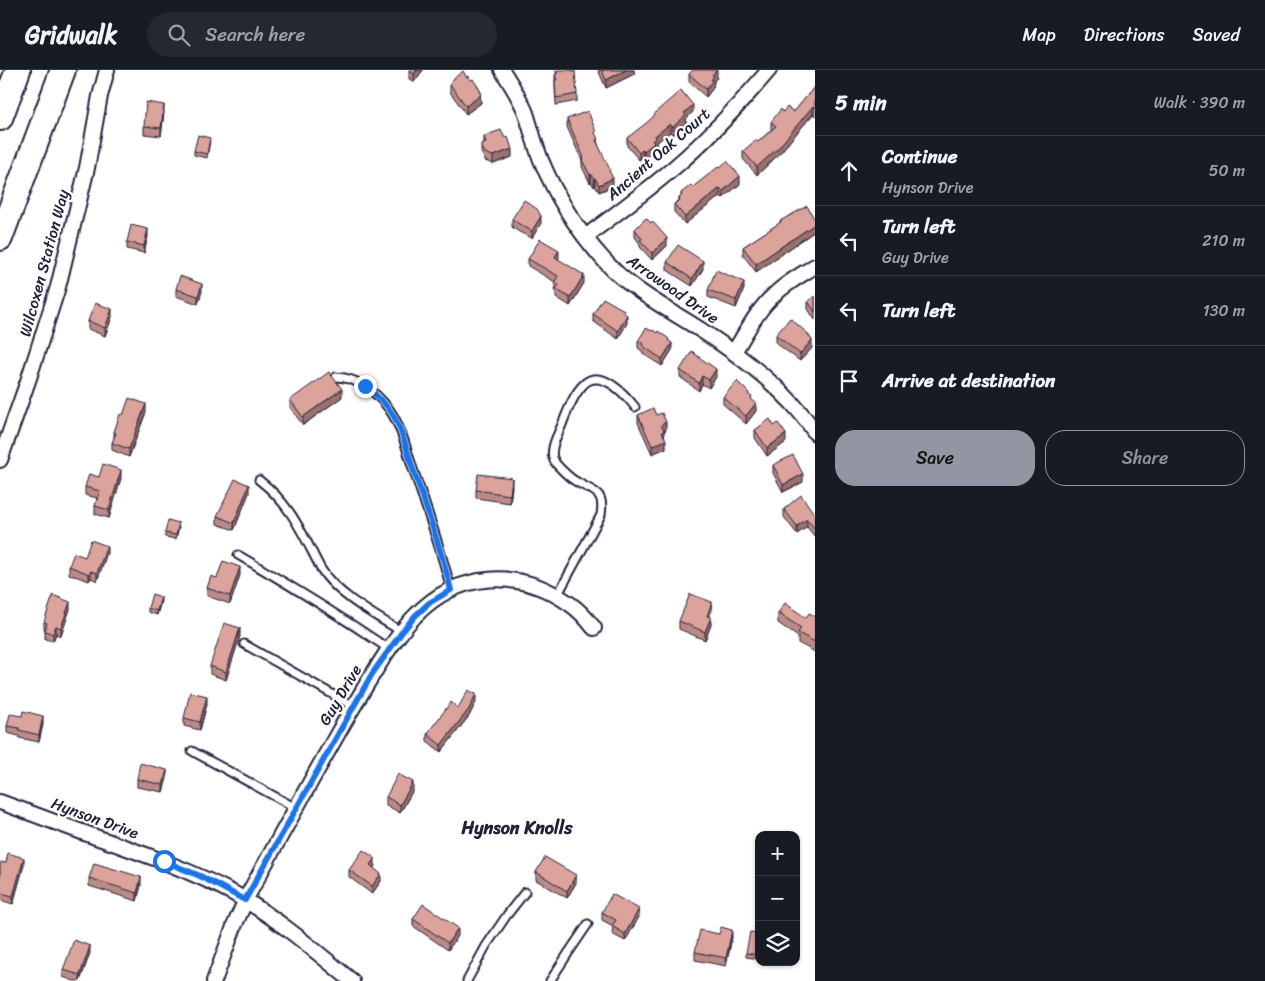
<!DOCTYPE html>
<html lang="en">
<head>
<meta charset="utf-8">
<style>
  :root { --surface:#171b24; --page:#242831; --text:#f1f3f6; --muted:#9ea1a6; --line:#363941; --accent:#9495a2 }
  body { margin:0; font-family:Sriracha,sans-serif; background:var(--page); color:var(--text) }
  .controls { position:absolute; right:15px; bottom:15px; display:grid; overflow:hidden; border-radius:10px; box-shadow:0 1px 4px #0004 }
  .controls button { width:45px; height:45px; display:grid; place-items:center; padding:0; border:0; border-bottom:1px solid var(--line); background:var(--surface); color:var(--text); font:25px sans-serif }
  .stop { position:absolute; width:15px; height:15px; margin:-11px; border:4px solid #1a73e8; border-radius:50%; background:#fff }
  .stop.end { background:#1a73e8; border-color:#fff; box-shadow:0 1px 5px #0008 }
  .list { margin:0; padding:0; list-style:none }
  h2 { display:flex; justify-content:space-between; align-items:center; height:65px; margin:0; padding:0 20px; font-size:21px }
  h2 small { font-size:16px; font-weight:400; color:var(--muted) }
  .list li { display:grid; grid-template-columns:32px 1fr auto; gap:15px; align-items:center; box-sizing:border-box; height:70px; padding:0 20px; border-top:1px solid var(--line) }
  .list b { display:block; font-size:19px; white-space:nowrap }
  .list p { margin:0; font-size:16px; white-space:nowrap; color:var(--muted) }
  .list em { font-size:16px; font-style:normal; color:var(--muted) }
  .actions { display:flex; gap:10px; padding:15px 20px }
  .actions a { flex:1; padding:11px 0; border:1px solid var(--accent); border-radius:20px; text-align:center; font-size:18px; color:var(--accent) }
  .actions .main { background:var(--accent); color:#111 }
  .icon { flex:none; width:28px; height:28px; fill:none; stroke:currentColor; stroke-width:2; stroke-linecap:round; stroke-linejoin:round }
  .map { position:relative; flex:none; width:815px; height:911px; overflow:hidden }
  header { display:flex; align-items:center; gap:30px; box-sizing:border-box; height:70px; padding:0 25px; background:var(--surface); border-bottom:1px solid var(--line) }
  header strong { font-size:24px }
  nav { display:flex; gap:28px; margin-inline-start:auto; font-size:18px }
  .search { width:350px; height:45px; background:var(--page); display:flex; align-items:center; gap:12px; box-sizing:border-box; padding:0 18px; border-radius:28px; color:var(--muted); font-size:19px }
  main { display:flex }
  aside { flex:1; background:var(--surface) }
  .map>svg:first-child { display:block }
</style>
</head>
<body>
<header>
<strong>Gridwalk</strong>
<div class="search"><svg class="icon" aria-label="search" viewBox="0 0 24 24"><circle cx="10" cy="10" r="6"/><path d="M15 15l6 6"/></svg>Search here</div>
<nav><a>Map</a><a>Directions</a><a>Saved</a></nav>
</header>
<main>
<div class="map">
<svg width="815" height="911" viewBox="0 0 815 911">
  <rect width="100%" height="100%" fill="#fff"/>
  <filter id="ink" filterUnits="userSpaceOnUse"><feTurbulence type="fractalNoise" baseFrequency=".02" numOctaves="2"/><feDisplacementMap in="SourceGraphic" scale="10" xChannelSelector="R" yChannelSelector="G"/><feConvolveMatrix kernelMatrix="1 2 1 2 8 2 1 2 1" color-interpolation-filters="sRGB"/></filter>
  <g filter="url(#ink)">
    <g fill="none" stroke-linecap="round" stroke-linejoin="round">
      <g stroke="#22223b" stroke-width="11">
        <path id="service" d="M336,307C358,308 376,322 389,339C401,356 406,377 412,396C426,437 441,478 451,520
          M259,410C291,434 303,465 321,499C337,525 375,545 402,562
          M238,485C290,515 340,546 389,579
          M557,526L601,445C605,420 593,422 577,412C571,409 567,405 562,400C558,396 555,394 553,388C550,376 559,363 563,352C568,340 573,325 583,315C600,297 625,324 635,337
          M244,574L353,636
          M192,681L296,738
          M467,911L486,876L507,845L525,822
          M550,911L569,882L588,854"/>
      </g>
      <g stroke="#22223b" stroke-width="18">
        <path id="minor" d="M502,0C511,14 520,28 526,43C531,59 535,75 541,90C556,126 577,160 603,189C623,212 649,228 675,244C717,269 758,297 792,333C800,342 809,352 815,363
          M585,167C616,144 647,121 676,96C710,67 740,34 769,0
          M734,282C746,263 757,240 774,225C786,213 801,205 815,196
          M0,390L28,311L58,217L87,98L100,26L107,0
          M0,732C31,743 62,755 93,766C141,783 188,799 233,823C276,847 314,880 352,911
          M214,911L235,854L249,823C279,769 308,716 338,663C353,637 368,611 385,585C394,572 403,558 415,546C458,501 520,498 570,534C579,540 587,549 594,558"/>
      </g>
      <g stroke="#22223b" stroke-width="28">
        <path id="trunk" d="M0,48L18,0
          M0,168L63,0"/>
      </g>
      <use href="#service" stroke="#fff" stroke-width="7"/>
      <use href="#minor" stroke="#fff" stroke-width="14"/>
      <use href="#trunk" stroke="#fff" stroke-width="24"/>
    </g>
    <path fill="#bd8b86" stroke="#22223b" d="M409,0H423L414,12L409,9Z
      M556,0L577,24V31L556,35L555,18V5L556,4Z
      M598,0H634V4L606,18Z
      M689,4L717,8L714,11L713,18L706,27L689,12Z
      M467,8L480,23L481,33L466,44L450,22V14Z
      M815,16V46L813,44L779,84L757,105L743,89V81L758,72L771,60V52L783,42H794Z
      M164,42L161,66L144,64V56Z
      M693,42L686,49V53L673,65L670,62L656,73V76L654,78V80L644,89L643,87L639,90L627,76V68Z
      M567,49L596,66L598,74L613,116L599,122L595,116L594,117L591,112L590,113L582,97V91L567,57Z
      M484,66L512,87L493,94L485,91L481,82V75L484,73Z
      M210,71L207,88L194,85V81Z
      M719,98L740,114L723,128L720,126L685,154L674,142V134L679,130V128L681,126V123L693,117Z
      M512,149L541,153L532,168L519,162L512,157Z
      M815,150V161L756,202L743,185V177L780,153V151Z
      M651,153L667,176L652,190L640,177V174L635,167V159Z
      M148,166L144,183L127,179V172Z
      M559,188L558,189L584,213L570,236L556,227V222L554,221L555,212L528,196V189Z
      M667,192L703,199L692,216L667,200Z
      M176,219L202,221L198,234L176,226Z
      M744,219L736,238L708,227V220Z
      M815,226V250L808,239V231Z
      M624,243L627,253L618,269L593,251V244Z
      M112,247L105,266L88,259V251Z
      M776,265L812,278L800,291L776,273Z
      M638,271H669L672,280L662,296L643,284V282L638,278Z
      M680,300L716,307L709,318L702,314L699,321L680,307Z
      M749,325L756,341L746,354L723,334V327Z
      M342,327L303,355L290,338V330Z
      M146,342L129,387L112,380V373L114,369V362L123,345Z
      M638,345H656L666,360L664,361L666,378L652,384L638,353Z
      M755,360L786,372L767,386L755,368Z
      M773,395L803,412L783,422L773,403Z
      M99,407L121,408L109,448L95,444V436L97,428L85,425V417Z
      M512,416L510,433L476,428V420Z
      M249,423L234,460L217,454V446Z
      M784,439L815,445V467L807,457L797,464L784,447Z
      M179,457L176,469L165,467V463Z
      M107,483L97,511L91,508L89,511L69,504V496L85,487Z
      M240,505L230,534L207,526V518L217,508Z
      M161,531L157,545L148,542V538Z
      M70,539L61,566L56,564L53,571L45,569V560L44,559V552Z
      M712,540L709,547L711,555L705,570L679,559V551Z
      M778,543L806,548L815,546V582L798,573V567L778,553Z
      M240,566L226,610L210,604V596Z
      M476,632L469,646L441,682L427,671V664L458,638Z
      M207,634L200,660L184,656V648Z
      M43,654L39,672L19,668V666L7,663V656Z
      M167,708L163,722L137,717V709Z
      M413,720L400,743L386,735V727Z
      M6,793L24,795L13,834L0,830V797Z
      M375,796L373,798L381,811L372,824L349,807V800Z
      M536,802L576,813L567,828L536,810Z
      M89,808L141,815L137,831L89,816Z
      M602,842L639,847L625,871L612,864L613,856L602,850Z
      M413,849L458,866L448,880L413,856Z
      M759,863V889L746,887V883Z
      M732,867L726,896L695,890V882Z
      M90,883L80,911H74L63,907V900Z"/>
    <path fill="#9a716d" stroke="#22223b" d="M417,0H423L414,12V4Z
      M626,0H634V4L606,18V10Z
      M717,0V8L714,11L713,18L706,27V19L711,10L712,5Z
      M480,20L481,33L466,44V36Z
      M164,35V42L161,66V58Z
      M693,35V42L686,49V53L673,65V57L684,43Z
      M813,36V44L779,84L757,105V97Z
      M670,54V62L656,73V76L654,78V80L644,89V81L655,66Z
      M512,79V87L493,94V86Z
      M643,79V87L639,90V83Z
      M591,104V112L590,113V105Z
      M740,106V114L723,128V121Z
      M595,108V116L594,117V109Z
      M613,108V116L599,122V115Z
      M720,118V126L685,154V147Z
      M541,146V153L532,168V161Z
      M815,154V161L756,202V194Z
      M148,159V166L144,183V176Z
      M667,168V176L652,190V183Z
      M559,180V188L555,194V187Z
      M703,191V199L692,216V209Z
      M584,205V213L570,236V228Z
      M744,212V219L736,238V230Z
      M202,214V221L198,234V226Z
      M112,239V247L105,266V258Z
      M627,245V253L618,269V261Z
      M812,270V278L800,291V284Z
      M672,273V280L662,296V289Z
      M716,299V307L709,318V310Z
      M702,306V314L699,321V313Z
      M342,319V327L303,355V347Z
      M756,333V341L746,354V346Z
      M146,334V342L129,387V379Z
      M666,352V360L661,363V355Z
      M786,364V372L767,386V378Z
      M666,370V378L652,384V376Z
      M121,400V408L109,448V440Z
      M803,404V412L783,422V415Z
      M512,408V416L510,433V425Z
      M249,415V423L234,460V453Z
      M807,449V457L797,464V456Z
      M107,476V483L97,511V503Z
      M240,497V505L230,534V526Z
      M91,501V508L89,511V504Z
      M161,527V531L157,545V541Z
      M70,532V539L61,566V558Z
      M712,532V540L707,554V546Z
      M711,547V555L705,570V562Z
      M56,556V564L53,571V564Z
      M240,558V566L226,610V602Z
      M476,624V632L469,646L441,682V675Z
      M207,626V634L200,660V652Z
      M43,646V654L39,672V665Z
      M167,700V708L163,722V715Z
      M413,712V720L400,743V735Z
      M24,788V795L13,834V826Z
      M375,788V796L370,803V795Z
      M381,804V811L372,824V816Z
      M576,805V813L567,828V821Z
      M141,807V815L137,831V823Z
      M639,839V847L625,871V864Z
      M458,858V866L448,880V873Z
      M732,860V867L726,896V888Z
      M90,876V883L80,911V905Z"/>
    <path fill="#dca29c" stroke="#22223b" d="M409,0H417L414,4L409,1Z
      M557,0H573V2L575,1L577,24L556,28L555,10H557L555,5L557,4Z
      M602,0H626L606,10Z
      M693,0H717L712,5L714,6L711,10H713L706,19L689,4Z
      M463,1L467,8L468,6L471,10L473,9L480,20L479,21L481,25L466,36L450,14L452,10Z
      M815,16V38L813,36L779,77L757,97L743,81L756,70L758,72L776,56L771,52L781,39L783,42L787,37L794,42Z
      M681,20L693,35L684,43L686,45L673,57L670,54L655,66L656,68L652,71L654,73L644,81L643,79L639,83L627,68L645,54L653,47L657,41Z
      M146,32L164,35L161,58L144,56Z
      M588,41L596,62L595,63L598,69L596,70L610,100L609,101L613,108L599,115L595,108L594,109L591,104L590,105L582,90L584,88L567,49Z
      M501,60L505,68L508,67L512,79L493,86L485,83L481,75L486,73L484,66Z
      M198,65L210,68L207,84L194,81Z
      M727,91L740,106L723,121L720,118L685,147L674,134L680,130L679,128L682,125L681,123L691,115L693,117L718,97L719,98Z
      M524,130L537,139L541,146L532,161L519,154L512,149Z
      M807,136L815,150V154L756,194L743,177L781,152L780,151Z
      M646,148L651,153L652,151L667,168L652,183L640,170L642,169L635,159Z
      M131,155L148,159L144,176L127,172Z
      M540,169L559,180L555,187L584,205L570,228L556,219L559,215L554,213L558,206L528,189Z
      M678,175L703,191L692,209L667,192Z
      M716,200L744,212L736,230L708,220Z
      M180,206L202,214L198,226L176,219Z
      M815,226V242L808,231Z
      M603,228L624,240L623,242L627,245L618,261L593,244Z
      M95,233L112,239L105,258L88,251Z
      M790,248L807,263L812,270L800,284L776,265Z
      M646,258L652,261L653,260L657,263L658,261L669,269L668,270L672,273L662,289L643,276L644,274L638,271Z
      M692,281L696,285L716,299L709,310L702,306L699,313L680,300Z
      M329,302L342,319L303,347L290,330Z
      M737,311L749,323L748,324L752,327L751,329L756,333L746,346L723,327Z
      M129,328L146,334L129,379L112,373L116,363L114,362L120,344L123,345Z
      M653,338L656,345L662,343L666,352L661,355L664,361L662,362L666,370L652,376L638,345Z
      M770,349L774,356L778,353L786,364L767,378L755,360Z
      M793,385L803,404L783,415L773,395Z
      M103,394L121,400L109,440L95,436L100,421L85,417L89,404L99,407Z
      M478,404L512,408L510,425L476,420Z
      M235,409L249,415L234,453L217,446Z
      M801,425L815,445V459L807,449L797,456L784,439Z
      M168,450L179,453L176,465L165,463Z
      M91,470L107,476L97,503L91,501L89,504L69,496L74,483L85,487Z
      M223,491L240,497L230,526L207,518L211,506L217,508Z
      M152,524L161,527L157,541L148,538Z
      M690,524L712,532L707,546L711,547L705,562L679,551Z
      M53,525L70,532L61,558L56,556L53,564L45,561L47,553L44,552Z
      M785,533L806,548L809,543L815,546V572L798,563L801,558L778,543Z
      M224,553L240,558L226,602L210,596Z
      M468,620L476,624L469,639L441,675L427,664L451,632L458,638Z
      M190,622L207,626L200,652L184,648Z
      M23,641L43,646L39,665L19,660V658L7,656L10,644L22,646Z
      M140,693L167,700L163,715L137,709Z
      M398,704L413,712L400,735L386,727Z
      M363,780L375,788L370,795L381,804L372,816L349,800Z
      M8,783L24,788L13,826L0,823V797L1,792L6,793Z
      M545,787L576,805L567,821L536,802Z
      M94,793L141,807L137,823L89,808Z
      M612,824L639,839L625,864L612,856L616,850L602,842Z
      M423,834L458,858L448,873L413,849Z
      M721,857L732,860L726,888L695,882L700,860L719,864Z
      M750,862L759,863V885L746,883Z
      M74,870L90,876L80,905L63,900Z"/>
  </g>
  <g fill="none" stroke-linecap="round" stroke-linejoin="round" filter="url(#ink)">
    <path stroke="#1a73e8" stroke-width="6" d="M164,791L200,806L245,830L332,675L372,604L402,562L415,546L429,533L451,520C441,478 426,437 412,396C406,377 401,355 389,339C382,330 374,323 365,316"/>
  </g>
  <g text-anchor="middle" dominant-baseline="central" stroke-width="4.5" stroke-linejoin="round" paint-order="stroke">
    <g font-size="16" fill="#22223b" stroke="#fff">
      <text transform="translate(658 84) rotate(-41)">Ancient Oak Court</text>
      <text transform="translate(44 193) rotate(-75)">Wilcoxen Station Way</text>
      <text transform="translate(673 219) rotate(35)">Arrowood Drive</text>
      <text transform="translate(340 625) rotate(-59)">Guy Drive</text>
      <text transform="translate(95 748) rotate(20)">Hynson Drive</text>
    </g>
    <g font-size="18" font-weight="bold" fill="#22223b" stroke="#fff">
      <text x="517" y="758">Hynson Knolls</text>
    </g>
  </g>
</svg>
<div class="controls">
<button>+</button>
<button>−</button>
<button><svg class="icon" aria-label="layers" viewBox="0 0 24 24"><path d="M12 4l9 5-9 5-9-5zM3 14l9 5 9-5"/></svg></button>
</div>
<div class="stop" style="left:164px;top:791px"></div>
<div class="stop end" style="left:365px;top:316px"></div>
</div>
<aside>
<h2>5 min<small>Walk · 390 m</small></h2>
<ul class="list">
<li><svg class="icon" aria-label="ahead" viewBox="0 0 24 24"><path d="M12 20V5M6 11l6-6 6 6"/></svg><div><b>Continue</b><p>Hynson Drive</p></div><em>50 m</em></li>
<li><svg class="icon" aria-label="left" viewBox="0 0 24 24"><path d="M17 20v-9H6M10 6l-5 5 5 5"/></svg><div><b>Turn left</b><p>Guy Drive</p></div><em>210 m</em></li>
<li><svg class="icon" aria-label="left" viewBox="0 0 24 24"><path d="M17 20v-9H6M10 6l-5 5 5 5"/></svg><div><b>Turn left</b></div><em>130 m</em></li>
<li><svg class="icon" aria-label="arrive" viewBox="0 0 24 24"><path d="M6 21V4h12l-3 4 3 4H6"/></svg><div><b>Arrive at destination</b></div></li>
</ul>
<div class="actions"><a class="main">Save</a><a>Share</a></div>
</aside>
</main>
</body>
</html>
